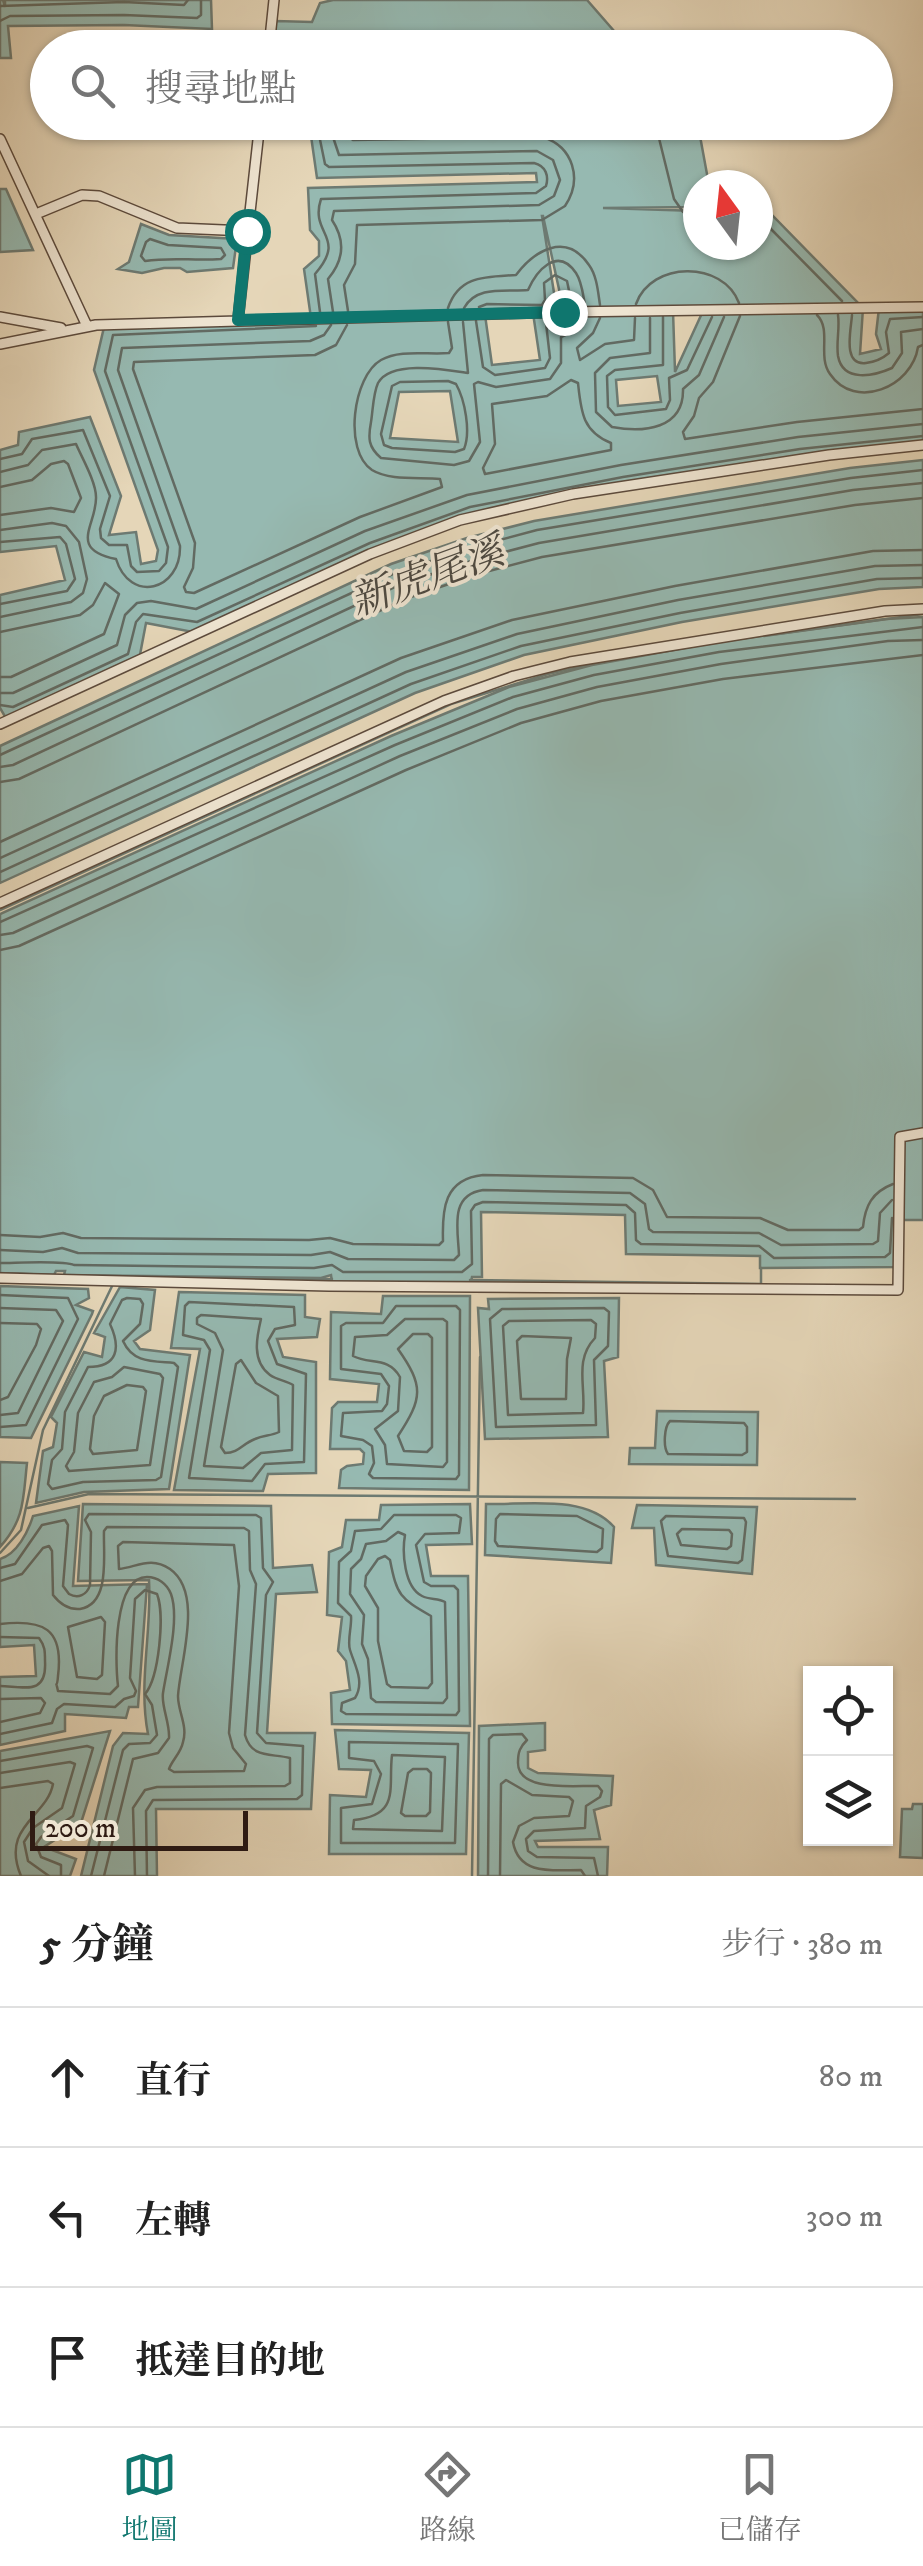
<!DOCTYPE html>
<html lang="zh-TW">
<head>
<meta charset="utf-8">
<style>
  :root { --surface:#fff; --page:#f6f6f6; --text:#222; --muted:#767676; --line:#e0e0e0; --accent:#0f766e }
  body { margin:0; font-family:"IM FELL DW Pica","Noto Serif TC",serif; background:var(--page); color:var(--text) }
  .controls { position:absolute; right:30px; bottom:30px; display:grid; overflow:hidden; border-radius:0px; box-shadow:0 2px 8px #0004 }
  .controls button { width:90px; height:90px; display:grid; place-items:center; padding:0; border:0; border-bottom:2px solid var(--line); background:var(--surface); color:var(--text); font:50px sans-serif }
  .compass { position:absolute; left:683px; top:170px; width:90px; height:90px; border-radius:50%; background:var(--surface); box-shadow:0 2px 8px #0004; rotate:345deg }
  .scale { position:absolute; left:30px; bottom:25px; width:218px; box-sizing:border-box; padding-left:10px; border:5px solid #2f1b13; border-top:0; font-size:28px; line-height:35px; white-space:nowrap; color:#2f1b13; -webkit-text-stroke:8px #eee4d1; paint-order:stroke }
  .stop { position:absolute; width:30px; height:30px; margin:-22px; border:8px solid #0f766e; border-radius:50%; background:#fff }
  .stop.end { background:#0f766e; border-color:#fff; box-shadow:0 2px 10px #0008 }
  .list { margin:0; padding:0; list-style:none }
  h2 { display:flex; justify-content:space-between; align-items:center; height:130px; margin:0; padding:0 40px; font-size:42px }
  h2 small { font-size:32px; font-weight:400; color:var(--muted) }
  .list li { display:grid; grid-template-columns:65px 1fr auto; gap:30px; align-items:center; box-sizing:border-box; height:140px; padding:0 40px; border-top:2px solid var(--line) }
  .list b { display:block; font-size:38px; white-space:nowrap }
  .list em { font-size:32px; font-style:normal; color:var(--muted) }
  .icon { flex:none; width:55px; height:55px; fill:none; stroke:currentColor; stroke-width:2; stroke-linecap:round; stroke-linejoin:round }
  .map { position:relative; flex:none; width:923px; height:1876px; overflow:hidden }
  .search { position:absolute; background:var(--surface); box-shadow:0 2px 8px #0004; left:30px; right:30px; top:30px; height:110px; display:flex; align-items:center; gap:25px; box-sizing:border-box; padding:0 35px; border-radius:55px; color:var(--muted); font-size:38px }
  .sheet { height:550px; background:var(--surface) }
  nav { display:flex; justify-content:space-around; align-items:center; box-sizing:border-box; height:140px; border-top:2px solid var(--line); background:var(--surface); font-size:28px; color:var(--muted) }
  nav a { display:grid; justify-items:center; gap:5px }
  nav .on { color:var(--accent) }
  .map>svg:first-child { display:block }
</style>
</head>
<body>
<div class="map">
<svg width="923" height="1876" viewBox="0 0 923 1876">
  <rect width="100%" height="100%" fill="#e5d6b8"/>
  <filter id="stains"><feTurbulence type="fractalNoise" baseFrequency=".002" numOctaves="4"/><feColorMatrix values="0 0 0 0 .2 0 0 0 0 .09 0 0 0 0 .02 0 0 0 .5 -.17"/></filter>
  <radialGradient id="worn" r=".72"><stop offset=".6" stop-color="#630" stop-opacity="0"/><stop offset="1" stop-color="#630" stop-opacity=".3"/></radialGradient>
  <path fill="#96b9b1" stroke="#6d7a72" stroke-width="2.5" fill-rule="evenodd" d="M0,0H3L5,7V0H211L212,29L124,25L8,26L11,58H0Z
    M333,0H587L628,47L273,48L276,21L312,22L320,3Z
    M279,123H689L700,136L709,185H698V207L603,208L698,211V245H758V213H770L863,308L860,354L881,349L876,334L879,308L923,307V446L625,487L472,517L374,552L198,633L146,623L139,660L7,720L0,708V595L65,580L56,546L0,552V450L18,445L19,432L90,417L121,496L109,535L136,532L141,564L156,561L158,550L94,370L105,323L311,318L304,269L319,256V241L310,230L308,188L537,182L536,173L317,178L311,136L281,134ZM542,216H543L564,312H557ZM673,311H703L675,372V371ZM533,313L540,360L492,365L485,315ZM657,376L661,402L618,406L616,380ZM450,391L458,442L390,438L399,392Z
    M0,189H6L33,250L0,252Z
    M141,224L169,235L237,239L233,268L187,272L180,268H164L142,273L118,269L129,262Z
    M923,460V587L879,589L682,622L524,655L415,693L0,883V746L391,564L467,538L534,521L850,468Z
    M923,617V1220H901L899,1267L760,1268V1256L626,1254L625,1215L481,1212L482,1277H472L471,1282H332L331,1275L321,1278L64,1275L65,1271H56L54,1275L0,1273V914L391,736L509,687L592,665L717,642L886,619Z
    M0,1286L88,1289L89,1298L76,1305L93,1311L92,1314L31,1438L0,1437Z
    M120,1287L155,1290L150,1330L134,1341L140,1349L190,1355L169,1489L84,1492L36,1503L43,1451L53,1447L57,1423L51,1417L84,1352L102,1357L105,1337L94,1333Z
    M179,1292L305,1295V1317L320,1319L317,1337L277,1339L283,1357L316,1362V1473L268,1474L263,1491L174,1490L200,1349L171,1348Z
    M383,1296H470L469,1490L339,1488L341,1470L347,1466L363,1464L364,1453L360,1449H330L332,1408L338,1402H377L379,1384L330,1379L331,1312L381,1314Z
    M619,1298L618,1357L604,1361L608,1437L485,1439L478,1308L489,1309L488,1299Z
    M657,1411L758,1412L757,1465L629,1464L630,1448H655Z
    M0,1462L27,1463C23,1499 25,1519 0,1547Z
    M83,1504L271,1506L273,1568L312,1565L317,1592L276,1594L267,1733H315L311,1809H156L157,1876H81L113,1746L123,1733L148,1734C138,1683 152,1632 149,1580L78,1581Z
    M470,1504L472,1544L426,1545L431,1576H468L470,1726L332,1724L331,1693L350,1690L346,1661L338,1651L342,1617L327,1615L329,1552L342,1547L346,1520H379L381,1505Z
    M486,1504C526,1505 585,1494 614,1527L611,1563L485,1555Z
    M637,1505L757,1507L752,1574L656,1565L654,1528H632Z
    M79,1506L73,1586L147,1584L138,1707H129L126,1718L65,1714V1731L0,1745V1677L36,1676L34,1645L0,1647V1559C17,1554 28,1532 33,1516Z
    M545,1723V1750L528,1752V1768L538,1773L613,1776L611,1805L594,1810L600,1839L535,1841L538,1847H608L607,1876H478L479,1726Z
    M335,1730L469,1733L466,1854H329L330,1795L366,1797L371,1770L339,1769Z
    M110,1731L81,1823L44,1847L76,1859L70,1876H0V1751Z
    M913,1804H923V1858L900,1857L902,1809H912Z"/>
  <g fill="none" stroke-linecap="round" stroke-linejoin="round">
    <path stroke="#626a62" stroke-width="2.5" d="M0,6L124,2L184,5L188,0
      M0,21L10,16L124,15L197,18L201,15V0
      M290,122L318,130L325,164L329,167L534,163C546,166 549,176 546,186L536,193L321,199C309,235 348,236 315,274L320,312
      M328,122L339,155L537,151L553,160L560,180L554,196L539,205L334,211L332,220C346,241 344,260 328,279L333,312
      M346,122L349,137L353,140L543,137C573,147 583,179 565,206L542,220L357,225L355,264L344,285L348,311
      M655,122L674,199L683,212L698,220
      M758,223L767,225L842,301
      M150,239L168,245L221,248L225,255L221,259C194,261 172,257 145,261L141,256L146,242Z
      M636,304C651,261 723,260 739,303
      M479,307L487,304L542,305L545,300L544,283L555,275L567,281L572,305
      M448,308C459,275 486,277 516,275C534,251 566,231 589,265C597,276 598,292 600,305
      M464,308C477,285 505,292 528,290C536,272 557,245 576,273C582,282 583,295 585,305
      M817,315C832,330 817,356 830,374C855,411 912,387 918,347L923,345
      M838,315C840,328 836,342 838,356C843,383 874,376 892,368L902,353L901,332L923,329
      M852,315C851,330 842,366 866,363C875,362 882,359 889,353L886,332L890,319L923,317
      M740,316L713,382L699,398L694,416L683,432L685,439L797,422L923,409
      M663,317V365L615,370L607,376L608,407L615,415L666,409L670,400L669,378L687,370L712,317
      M600,318L593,333L577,348L580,360L605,344L634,340L635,318
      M650,318V353L610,358L595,373L596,412L612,427C644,433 684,429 683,389L699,375L724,317
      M476,321L483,367L495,375L545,368L550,358L546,323L570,319
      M463,322L468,373C448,370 391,359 378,383C373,394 373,410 371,422C368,438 368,447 381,458L454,465L469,461L480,442L474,384L478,382L496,387L550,379L561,363V337L576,330L584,319
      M347,325L336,345L315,355L134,362L133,369L195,543L193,568L184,587L186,592L194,593L360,517L442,487L440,479C419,477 390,481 372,470C343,451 353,376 381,360C400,349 428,355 449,353L452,348L448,322
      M571,380L578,383C581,411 582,431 611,443V450L485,474L483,468L495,444L492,404L547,396Z
      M448,381L456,384C465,400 471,432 464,449L455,452L392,448L384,445L381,434L392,386L400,382Z
      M0,459L22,454L32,439L83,430L110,496L100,529L101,538L109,545H127L131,566L137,572L159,571L166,563L168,547L105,371L113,335L316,326
      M0,472L28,465L42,450L76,444C82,458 96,482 96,497C97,525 67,549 116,559C130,604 181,591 180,546L118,370L122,348L310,341L324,335L331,325
      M0,487L32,480L51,464L64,461L68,464L81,498L74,512L51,508L0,515
      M0,530L52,523L66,526L79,542L87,579L83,593L71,602L0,617
      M0,542L60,537L66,544L75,579L67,591L0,604
      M0,632L80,615L93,605L105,583L119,594L104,634L11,677H0
      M0,693H13L117,645L125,615L137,603L151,601L196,609L365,531L467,495L621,465L798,437L923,424
      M0,705L13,707L128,654L136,622L143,614L197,622L370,543L470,507L623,477L800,449L923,436
      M0,755L395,573L470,548L537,530L851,478L923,470
      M0,767L13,765L399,585L474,560L539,543L853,490L923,483
      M0,782L19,779L405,599L478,574L542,557L855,505L923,498
      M0,842L401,658L512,620L675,586L873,551L923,550
      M0,858L406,672L517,634L678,600L875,566L923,565
      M0,872L411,684L521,646L680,613L877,579L923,578
      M0,922L395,745L513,697L594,675L719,652L923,627
      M0,935L13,933L400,756L517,709L597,687L721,664L888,641L923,640
      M0,950L19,946L406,770L521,723L601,701L723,679L923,655
      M0,1235L40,1237L63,1233L81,1238L309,1240L330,1238L353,1244L439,1245L443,1241C442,1209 444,1179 483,1175L633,1178L653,1190L667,1217L760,1218L788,1230H859L863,1227C865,1206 872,1192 893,1184
      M0,1250L43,1252L62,1248L78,1253L311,1255L330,1252L348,1259L454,1260L459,1255C458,1229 449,1195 483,1190L630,1193L645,1204L649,1229L653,1232L759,1233L781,1245L873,1244L878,1241L880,1213L892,1200
      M0,1263C16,1263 64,1260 74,1265L314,1268L332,1265L343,1272H462L472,1264L471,1211L475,1205L483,1202L626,1205L635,1213L636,1240L641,1244L759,1246L774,1258L885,1257L890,1253L892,1218
      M0,1295L68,1298L78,1319L26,1425L0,1427
      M127,1298L140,1299L143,1304L140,1324L123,1341C133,1363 152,1361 174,1363L178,1367L161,1477L156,1480L83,1482L52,1489L48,1484L52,1460L62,1449L65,1412L88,1367C118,1367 121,1348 110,1324L122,1300Z
      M189,1302L294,1307L295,1325L275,1329L268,1341L277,1364L306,1374L304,1462L265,1464L252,1481L189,1478L210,1350L204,1340L183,1335L185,1306Z
      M396,1306H456L460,1310L459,1475L456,1479L373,1478L369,1474L374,1463L372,1446L363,1440L341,1436L343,1413L382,1411L387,1404L389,1386L381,1374L341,1369V1326L346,1323H383Z
      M0,1308L56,1310L63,1321L18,1413L0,1415
      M604,1308L609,1312L608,1346L594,1360L596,1425L496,1427L490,1319L502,1309Z
      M201,1315L261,1319C257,1336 251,1361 270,1375C277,1380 287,1381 293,1385L292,1450L261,1453L243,1468L204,1466L223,1350L215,1333L197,1324V1318Z
      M405,1319H443L447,1322V1462L443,1467L387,1464L385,1445L375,1429L398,1411L400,1377C388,1356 370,1365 353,1356L355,1337L387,1335Z
      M591,1320L596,1324L595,1338C574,1360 586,1386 583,1413L508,1415L503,1326L509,1321Z
      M0,1323L37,1324L41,1329L36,1345L8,1397L0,1400
      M413,1334H428L432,1338V1447L427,1452L404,1451L398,1436C423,1398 424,1386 398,1349Z
      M522,1336L571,1338L567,1359L566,1399H521L517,1341Z
      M241,1360L256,1383L278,1396L279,1432C271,1436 264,1435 255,1439C242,1444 239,1453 225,1453L221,1447L236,1364Z
      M124,1367L160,1374L163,1378L150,1465L69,1471L66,1466L74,1452L78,1413L94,1382L112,1377Z
      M127,1385L143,1387L146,1391L137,1450L93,1454L90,1449L94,1416L104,1396Z
      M670,1421L744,1423L747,1427V1452L742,1455L668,1454C663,1447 664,1427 670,1421Z
      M500,1514L577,1516L603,1529L602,1548L597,1552L498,1546L495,1541L496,1519Z
      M394,1515H456L461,1518L459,1533L425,1534L416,1545L424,1582L431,1586H454L458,1590L459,1711L456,1715L346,1714L341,1711L342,1703L355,1698C365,1682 355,1666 350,1650C347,1641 352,1626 351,1616L338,1603L339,1562L351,1551L355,1531L381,1529Z
      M666,1516L744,1518L746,1522L742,1560L738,1563L668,1556L661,1521Z
      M682,1529L729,1530L732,1534L731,1546L727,1549L681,1545L677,1534Z
      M398,1532L405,1535C402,1552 404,1587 422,1596C430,1600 438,1598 445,1602L447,1698L443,1703L376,1702L371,1698L368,1659L362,1644L364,1615L350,1594L351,1569L361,1559L366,1544L386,1541Z
      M123,1542L234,1545L239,1586L229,1733L233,1748L246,1764L244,1771L174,1772L169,1769C172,1760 181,1753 183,1742C188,1726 178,1712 178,1696C180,1662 204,1593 170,1569C151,1556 137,1567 119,1569L118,1546Z
      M385,1556L390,1560C397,1596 400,1598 431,1616L432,1683L428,1688L391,1687L387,1684L378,1641V1608L365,1586L366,1576L378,1559Z
      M0,1568L15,1564L42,1525L65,1520L68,1525L63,1586L69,1594C78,1599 87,1595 90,1585L91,1532L85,1520L89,1514L256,1515L261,1518L263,1568L273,1582L266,1595L257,1733L266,1743L303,1746L302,1795L297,1799L153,1800L146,1811L147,1876
      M0,1581L22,1574L43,1548L49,1546L52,1551L53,1595C60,1604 68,1610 80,1609C111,1604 103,1554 104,1531L107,1527L244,1528L249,1531L250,1570L256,1584L245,1735C252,1759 270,1753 290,1758V1783L285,1786L157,1787L145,1790L133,1808L135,1876
      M101,1617L105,1622L102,1675L97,1679L77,1677L68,1627Z
      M0,1624C43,1619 64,1628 58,1676C57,1692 55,1677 58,1691L110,1694L118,1686C115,1662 113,1577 147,1577C158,1577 167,1584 171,1594C180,1619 167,1667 163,1693C161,1706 170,1723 169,1738L158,1753L133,1759L104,1876
      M0,1637L39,1638C45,1646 45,1651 45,1661C47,1695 26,1687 0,1686
      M0,1699L41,1698L45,1703L40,1713L0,1722
      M0,1734L52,1723L57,1709L64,1704L115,1707L124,1699L134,1696L136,1691L130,1678L135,1599L145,1590L157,1594C165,1614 159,1678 145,1694L152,1705L157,1735L150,1743L129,1744L123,1750L91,1876
      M349,1742L458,1744L455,1843H341V1808L372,1804L381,1774L374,1761L349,1758Z
      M392,1755L445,1757L442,1831L353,1829L354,1820C401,1815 388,1788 392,1755Z
      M0,1761L87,1746L93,1748L73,1816L41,1837L36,1844L41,1857L61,1865V1876
      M413,1769H427L431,1773L430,1812L426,1816H405L401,1813L408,1773Z
      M0,1773L70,1762L75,1764L62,1808L33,1828L24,1842L28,1861L49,1876
      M0,1788L48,1781L53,1784C47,1817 0,1826 21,1876
      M488,1876L489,1739L493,1735L522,1734L527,1740C520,1747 518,1752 518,1762C517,1793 576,1785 598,1786L602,1791L600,1797L586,1806L585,1828L534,1831L526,1839L528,1851L537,1857L594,1858L598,1876
      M500,1876L501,1784L506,1780L532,1795L569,1797L573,1801L569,1816L534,1818L519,1826L513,1842C519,1876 553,1870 581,1870L585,1876"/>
    <path stroke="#6d7a72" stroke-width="2.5" d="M764,636L923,614
      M0,910L451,704L548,674L613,659
      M0,1273L42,1275
      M55,1275L87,1276
      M120,1277L332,1279
      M470,1280L761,1284V1268
      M28,1508L89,1494L855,1499
      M0,1553L21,1530L43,1430L114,1282
      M472,1876L480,1357"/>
    <g stroke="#5c4a3c" stroke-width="12">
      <path id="minor" d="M269,48L274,0
        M0,139L87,326
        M36,214L82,195L99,196L177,228L247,231
        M0,317L61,328
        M238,320L260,122
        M0,344L96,325L564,312L923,307
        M0,724L370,554L460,520L573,494L829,455L923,445
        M0,903L444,701L514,676L570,662L885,611L923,609
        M0,1278L329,1286L898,1290L900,1137L923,1133"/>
    </g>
    <use href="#minor" stroke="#eee4d1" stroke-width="9"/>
  </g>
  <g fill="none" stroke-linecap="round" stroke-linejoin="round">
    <path stroke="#0f766e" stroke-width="12" d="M247,231L238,320L564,312"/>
  </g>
  <g text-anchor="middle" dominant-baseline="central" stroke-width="8" stroke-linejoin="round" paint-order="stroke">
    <g font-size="40" font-style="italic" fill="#4e4a42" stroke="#eee4d1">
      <text transform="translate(428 578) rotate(-20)">新虎尾溪</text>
    </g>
  </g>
  <rect width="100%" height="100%" filter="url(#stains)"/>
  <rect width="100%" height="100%" fill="url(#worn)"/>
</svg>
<div class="controls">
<button><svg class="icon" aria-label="locate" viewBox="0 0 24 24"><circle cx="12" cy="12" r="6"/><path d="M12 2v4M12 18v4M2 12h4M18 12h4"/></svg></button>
<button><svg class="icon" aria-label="layers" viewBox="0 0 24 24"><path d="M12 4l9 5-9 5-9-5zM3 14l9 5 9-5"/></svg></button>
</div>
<svg class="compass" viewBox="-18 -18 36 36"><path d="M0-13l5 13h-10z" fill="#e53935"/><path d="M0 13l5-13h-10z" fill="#767676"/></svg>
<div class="scale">200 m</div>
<div class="stop" style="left:247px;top:231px"></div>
<div class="stop end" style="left:564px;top:312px"></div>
<div class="search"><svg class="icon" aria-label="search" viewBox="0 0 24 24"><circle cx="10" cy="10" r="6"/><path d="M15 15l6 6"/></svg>搜尋地點</div>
</div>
<section class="sheet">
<h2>5 分鐘<small>步行 · 380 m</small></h2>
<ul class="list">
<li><svg class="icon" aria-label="ahead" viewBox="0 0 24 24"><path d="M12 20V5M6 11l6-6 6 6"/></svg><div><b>直行</b></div><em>80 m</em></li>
<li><svg class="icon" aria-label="left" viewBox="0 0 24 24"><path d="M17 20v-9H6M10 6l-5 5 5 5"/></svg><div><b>左轉</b></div><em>300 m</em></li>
<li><svg class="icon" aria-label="arrive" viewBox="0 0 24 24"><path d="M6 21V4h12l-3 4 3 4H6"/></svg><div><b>抵達目的地</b></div></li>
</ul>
</section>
<nav>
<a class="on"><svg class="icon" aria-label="map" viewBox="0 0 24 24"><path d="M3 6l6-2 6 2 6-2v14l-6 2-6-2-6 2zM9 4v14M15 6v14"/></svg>地圖</a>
<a><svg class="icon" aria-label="directions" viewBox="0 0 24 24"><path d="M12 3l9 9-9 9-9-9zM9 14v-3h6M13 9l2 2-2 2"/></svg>路線</a>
<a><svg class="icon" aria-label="saved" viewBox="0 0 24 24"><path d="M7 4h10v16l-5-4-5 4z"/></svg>已儲存</a>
</nav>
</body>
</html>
